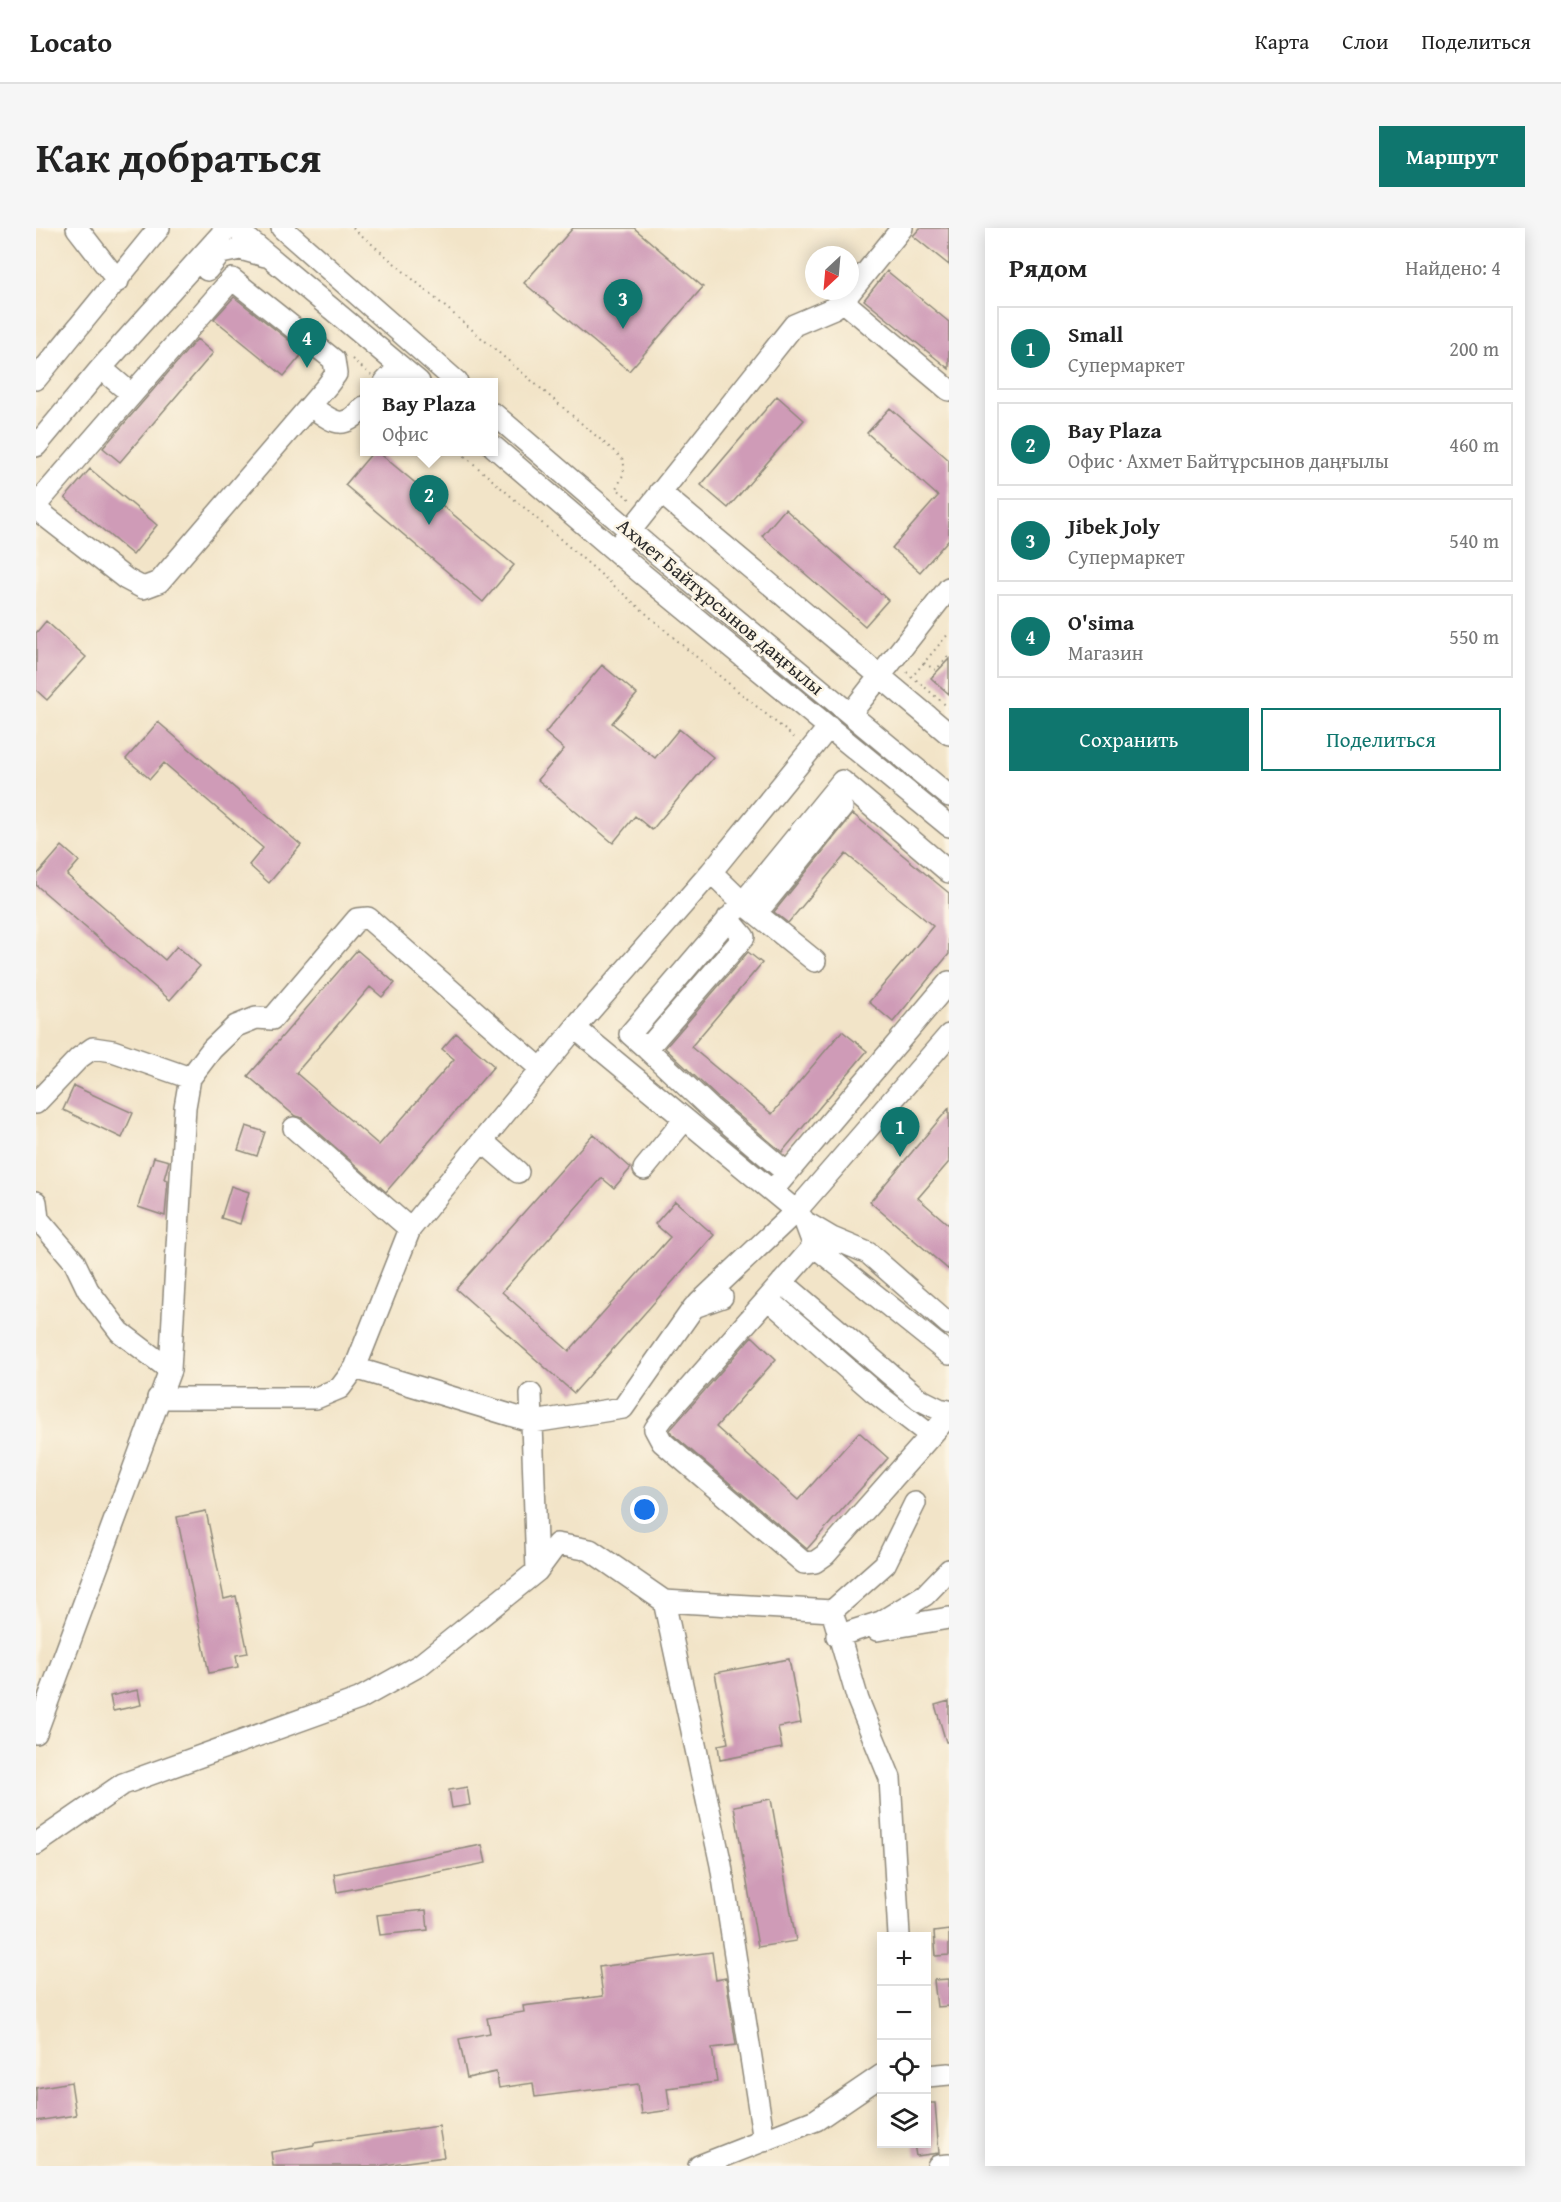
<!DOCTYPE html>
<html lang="ru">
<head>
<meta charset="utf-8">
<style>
  :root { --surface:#fff; --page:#f6f6f6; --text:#222; --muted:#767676; --line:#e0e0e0; --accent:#0f766e }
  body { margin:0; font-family:"Gentium Book Plus",serif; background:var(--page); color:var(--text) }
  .controls { position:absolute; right:18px; bottom:18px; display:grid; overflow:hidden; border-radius:0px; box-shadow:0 3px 15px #0003 }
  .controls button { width:54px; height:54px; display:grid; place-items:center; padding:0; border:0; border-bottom:2px solid var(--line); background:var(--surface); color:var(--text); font:30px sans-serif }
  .compass { position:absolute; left:769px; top:18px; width:54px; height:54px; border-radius:50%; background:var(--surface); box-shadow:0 3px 15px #0003; rotate:206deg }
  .you { position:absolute; left:609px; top:1282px; width:21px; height:21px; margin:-15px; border:4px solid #fff; border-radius:50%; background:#1a73e8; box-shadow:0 0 0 9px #1a73e833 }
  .badge { display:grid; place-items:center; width:39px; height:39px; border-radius:50%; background:var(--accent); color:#fff; font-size:20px; font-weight:700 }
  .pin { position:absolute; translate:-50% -50px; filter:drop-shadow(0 2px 3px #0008) }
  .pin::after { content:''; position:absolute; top:32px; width:21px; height:18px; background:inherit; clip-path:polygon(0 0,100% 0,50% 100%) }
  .popup { position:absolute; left:324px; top:150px; width:138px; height:78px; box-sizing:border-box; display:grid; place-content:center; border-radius:0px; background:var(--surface); filter:drop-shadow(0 2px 4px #0005); font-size:20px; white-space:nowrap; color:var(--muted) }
  .popup b { font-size:22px; color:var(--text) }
  .popup::after { content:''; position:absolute; left:50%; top:100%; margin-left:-12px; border:12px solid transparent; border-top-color:var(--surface) }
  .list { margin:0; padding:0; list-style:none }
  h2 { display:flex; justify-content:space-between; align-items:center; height:78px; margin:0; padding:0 24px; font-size:26px }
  h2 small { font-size:20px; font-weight:400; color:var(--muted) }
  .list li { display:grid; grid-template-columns:39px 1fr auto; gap:18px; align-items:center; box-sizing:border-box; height:84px; margin:0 12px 12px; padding:0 12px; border:2px solid var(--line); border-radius:0px }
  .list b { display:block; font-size:22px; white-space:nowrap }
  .list p { margin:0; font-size:20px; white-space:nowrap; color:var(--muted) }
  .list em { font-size:20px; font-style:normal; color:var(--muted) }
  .actions { display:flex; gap:12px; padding:18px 24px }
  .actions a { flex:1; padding:14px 0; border:2px solid var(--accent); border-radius:0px; text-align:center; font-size:21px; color:var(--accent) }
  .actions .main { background:var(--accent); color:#fff }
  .icon { flex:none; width:33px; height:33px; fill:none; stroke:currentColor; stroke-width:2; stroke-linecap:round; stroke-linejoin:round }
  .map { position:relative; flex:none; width:913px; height:1938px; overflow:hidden; border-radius:0px }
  header { display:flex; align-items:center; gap:36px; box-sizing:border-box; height:84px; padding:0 30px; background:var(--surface); border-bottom:2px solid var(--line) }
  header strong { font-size:28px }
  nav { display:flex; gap:33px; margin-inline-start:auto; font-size:21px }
  .intro { display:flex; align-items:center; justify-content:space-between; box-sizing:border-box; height:144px; padding:0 36px }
  h1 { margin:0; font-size:42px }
  .button { padding:15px 27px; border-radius:0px; background:var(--accent); color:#fff; font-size:21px; font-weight:700 }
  main { display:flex; gap:36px; padding:0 36px }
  aside { flex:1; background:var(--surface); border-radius:0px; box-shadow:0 3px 15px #0003 }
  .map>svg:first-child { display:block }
</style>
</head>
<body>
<header>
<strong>Locato</strong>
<nav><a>Карта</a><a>Слои</a><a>Поделиться</a></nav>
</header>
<div class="intro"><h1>Как добраться</h1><a class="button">Маршрут</a></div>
<main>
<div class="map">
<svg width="913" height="1938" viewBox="0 0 913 1938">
  <rect width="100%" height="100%" fill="#fcf5e5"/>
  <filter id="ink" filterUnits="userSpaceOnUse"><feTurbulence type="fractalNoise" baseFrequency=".0167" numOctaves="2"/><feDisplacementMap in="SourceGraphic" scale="12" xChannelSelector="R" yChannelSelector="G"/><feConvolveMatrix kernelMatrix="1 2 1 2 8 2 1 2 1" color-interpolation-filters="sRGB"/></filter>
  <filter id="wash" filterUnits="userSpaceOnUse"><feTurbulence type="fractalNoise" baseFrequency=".008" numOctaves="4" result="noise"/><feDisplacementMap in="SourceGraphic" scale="24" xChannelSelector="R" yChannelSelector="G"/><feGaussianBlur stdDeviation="1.35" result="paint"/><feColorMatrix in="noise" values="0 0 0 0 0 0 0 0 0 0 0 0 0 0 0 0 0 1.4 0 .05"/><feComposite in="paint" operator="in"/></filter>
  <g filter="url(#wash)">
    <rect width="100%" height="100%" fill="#f2e4c8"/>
    <g id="blocks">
      <path fill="#cf9bb7" d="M537,0H598L667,59L593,143L488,55Z
        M884,0H913V37L877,8Z
        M851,43L913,94V141L828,72Z
        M198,69L268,124L248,148L178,91Z
        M161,111L177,125L84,234L67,220Z
        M741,168L768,192L692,280L665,257Z
        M854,180L913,232V311L884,344L856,320L902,268L831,205Z
        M337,224H342L478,337L447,374L309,257Z
        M54,241L121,297L97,327L29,270Z
        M749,281L852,372L829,398L726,308Z
        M10,393L50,429L11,472L0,462V405Z
        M913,431V466L895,450Z
        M566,437L601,466L576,495L619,530L643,501L677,529L616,602L599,588L577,615L502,552L528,521L509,505Z
        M122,494L265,617L233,655L213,637L227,620L128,535L114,551L90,531Z
        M817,586L913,665V726L857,794L833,774L897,698L810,626L752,695L738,684Z
        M26,618L43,633L31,647L129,732L141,718L164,738L134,772L0,657V648Z
        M321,722L359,755L346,769L334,759L260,845L343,917L418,831L406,821L420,805L458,838L350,964L266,890L259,888L212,848Z
        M712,724L726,735L655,819L736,886L806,803L831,823L746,924L682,870L629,820Z
        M38,858L97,885L86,910L27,882Z
        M913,880V934L882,970L913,997V1042L834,974Z
        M210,898L229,904L221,928L202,922Z
        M557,906L595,940L578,960L566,950L466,1064L533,1123L634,1009L619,996L639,973L678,1007L538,1165L420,1061Z
        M118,929L133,933L128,951L132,952L129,988L102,979Z
        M195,958L213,964L204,996L185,990Z
        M716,1108L740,1131L680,1199L762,1272L823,1204L852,1230L771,1321L636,1206L634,1202Z
        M170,1283L188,1371L200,1368L212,1425L200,1427L202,1439L173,1445L141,1289Z
        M753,1431L765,1495L742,1499L746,1520L684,1532L682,1517L692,1515L679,1445Z
        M102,1462L105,1477L77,1483L74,1468Z
        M913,1473V1514H910L899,1477Z
        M431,1559L434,1577L416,1580L413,1562Z
        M735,1571L760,1713L722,1719L698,1578Z
        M446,1617L450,1635L301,1664L298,1646Z
        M390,1682L392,1702L344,1707L341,1687Z
        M913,1702V1727L900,1728L898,1704Z
        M676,1724L680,1752L690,1750L700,1817L676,1820L681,1854L631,1860L634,1882L606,1886L602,1856L499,1869L497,1855L463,1860L460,1844L431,1850L423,1811L454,1805L451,1790L488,1784L487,1778L567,1768L563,1739Z
        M913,1751V1778L901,1779L898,1752Z
        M35,1854L40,1887L0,1893V1860Z
        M891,1875H899L903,1925L880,1928L878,1916H891Z
        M403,1898L408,1929L341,1938H237L235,1924L278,1917V1915Z"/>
    </g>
  </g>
  <g filter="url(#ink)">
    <use href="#blocks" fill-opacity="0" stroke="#8e887a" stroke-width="1.5"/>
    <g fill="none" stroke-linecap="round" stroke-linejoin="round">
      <g stroke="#8e887a" stroke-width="24">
        <path id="minor" d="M41,0L82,53
          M199,0L383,154
          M246,0L421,154
          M866,0L807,73L913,162
          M171,42L185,25L204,21L229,28
          M65,140L86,158
          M0,151L123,0
          M349,154L364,138
          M274,178C298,194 306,204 328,179
          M458,186L620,325L913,568
          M0,218L65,140L191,0
          M458,219L605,345L913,598
          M624,264L913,506
          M0,277L196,51L298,132L300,146L291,158L123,354L107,360L90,351L0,281
          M587,312L758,97L798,80L807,73
          M815,485L913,360
          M713,667L728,676L806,580L796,567
          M692,690L708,709L611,821L594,806L713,667L806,553L913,644
          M779,733L706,674L675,644L793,499
          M539,800L760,983L913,807
          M611,821L674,880L751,945
          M0,875L43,830L57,820L77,823L154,850
          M258,900L374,1001
          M446,913L482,944
          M608,941L649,891
          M736,963L913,754
          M0,974L2,991L38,1033L52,1062L84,1104L134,1142
          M769,994L796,1010L832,1025L913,1096
          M778,1018L627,1190L619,1201L626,1214L768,1335L779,1334L789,1327L913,1187
          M746,1054L883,1171L903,1181L913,1183
          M732,1071L838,1164L894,1207
          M663,1075L760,983L769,994L778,1018L913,1126
          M319,1140L374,1001L539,800L675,644
          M495,1166L501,1343
          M122,1170H280L304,1160L319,1140L497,1194L587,1180L658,1079L686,1069
          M796,1383L849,1336L879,1275
          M841,1402L913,1390
          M801,1408L845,1394L889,1367L913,1342
          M0,1505L134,1142L149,879L154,850L176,821L200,798L220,790L236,791L321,691L332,690L505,841
          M0,1616L87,1556L323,1471L384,1437L501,1343L521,1316L554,1322L628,1373
          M891,1848L913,1846
          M728,1913L685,1637L628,1373L796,1383L822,1472L854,1550L863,1708
          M663,1938L780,1892L846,1847
          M902,1938L913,1937"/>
      </g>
      <path stroke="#8e887a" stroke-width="2" stroke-dasharray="1.5 4.5" stroke-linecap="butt" d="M317,0L586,230C591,241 586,251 580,260L596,273
        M316,131L335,147
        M424,224L652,422L759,510
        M888,435L900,442L913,427
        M871,444L913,480
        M875,450L913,405"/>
      <use href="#minor" stroke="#fff" stroke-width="21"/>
    </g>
  </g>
  <g text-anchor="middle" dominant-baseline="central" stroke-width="5" stroke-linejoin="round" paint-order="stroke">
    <g font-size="20" fill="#2b2b2b" stroke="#fcf5e5">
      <text transform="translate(685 378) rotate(40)">Ахмет Байтұрсынов даңғылы</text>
    </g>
  </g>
</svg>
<div class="controls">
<button>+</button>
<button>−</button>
<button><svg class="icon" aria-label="locate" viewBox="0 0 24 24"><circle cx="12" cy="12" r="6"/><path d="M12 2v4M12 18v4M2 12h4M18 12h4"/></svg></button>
<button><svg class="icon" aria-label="layers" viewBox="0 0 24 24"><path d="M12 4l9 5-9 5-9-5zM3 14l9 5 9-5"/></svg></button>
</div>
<svg class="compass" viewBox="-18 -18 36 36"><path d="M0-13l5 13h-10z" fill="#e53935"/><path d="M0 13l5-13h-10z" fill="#767676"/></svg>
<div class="you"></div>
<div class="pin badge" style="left:864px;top:929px">1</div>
<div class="pin badge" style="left:393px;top:297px">2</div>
<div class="popup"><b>Bay Plaza</b>Офис</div>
<div class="pin badge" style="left:587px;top:101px">3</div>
<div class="pin badge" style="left:271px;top:140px">4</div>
</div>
<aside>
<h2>Рядом<small>Найдено: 4</small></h2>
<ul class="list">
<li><span class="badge">1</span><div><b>Small</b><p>Супермаркет</p></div><em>200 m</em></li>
<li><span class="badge">2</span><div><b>Bay Plaza</b><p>Офис · Ахмет Байтұрсынов даңғылы</p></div><em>460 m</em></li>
<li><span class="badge">3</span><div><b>Jibek Joly</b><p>Супермаркет</p></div><em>540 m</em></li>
<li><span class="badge">4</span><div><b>O'sima</b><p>Магазин</p></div><em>550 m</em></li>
</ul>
<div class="actions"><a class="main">Сохранить</a><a>Поделиться</a></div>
</aside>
</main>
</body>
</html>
